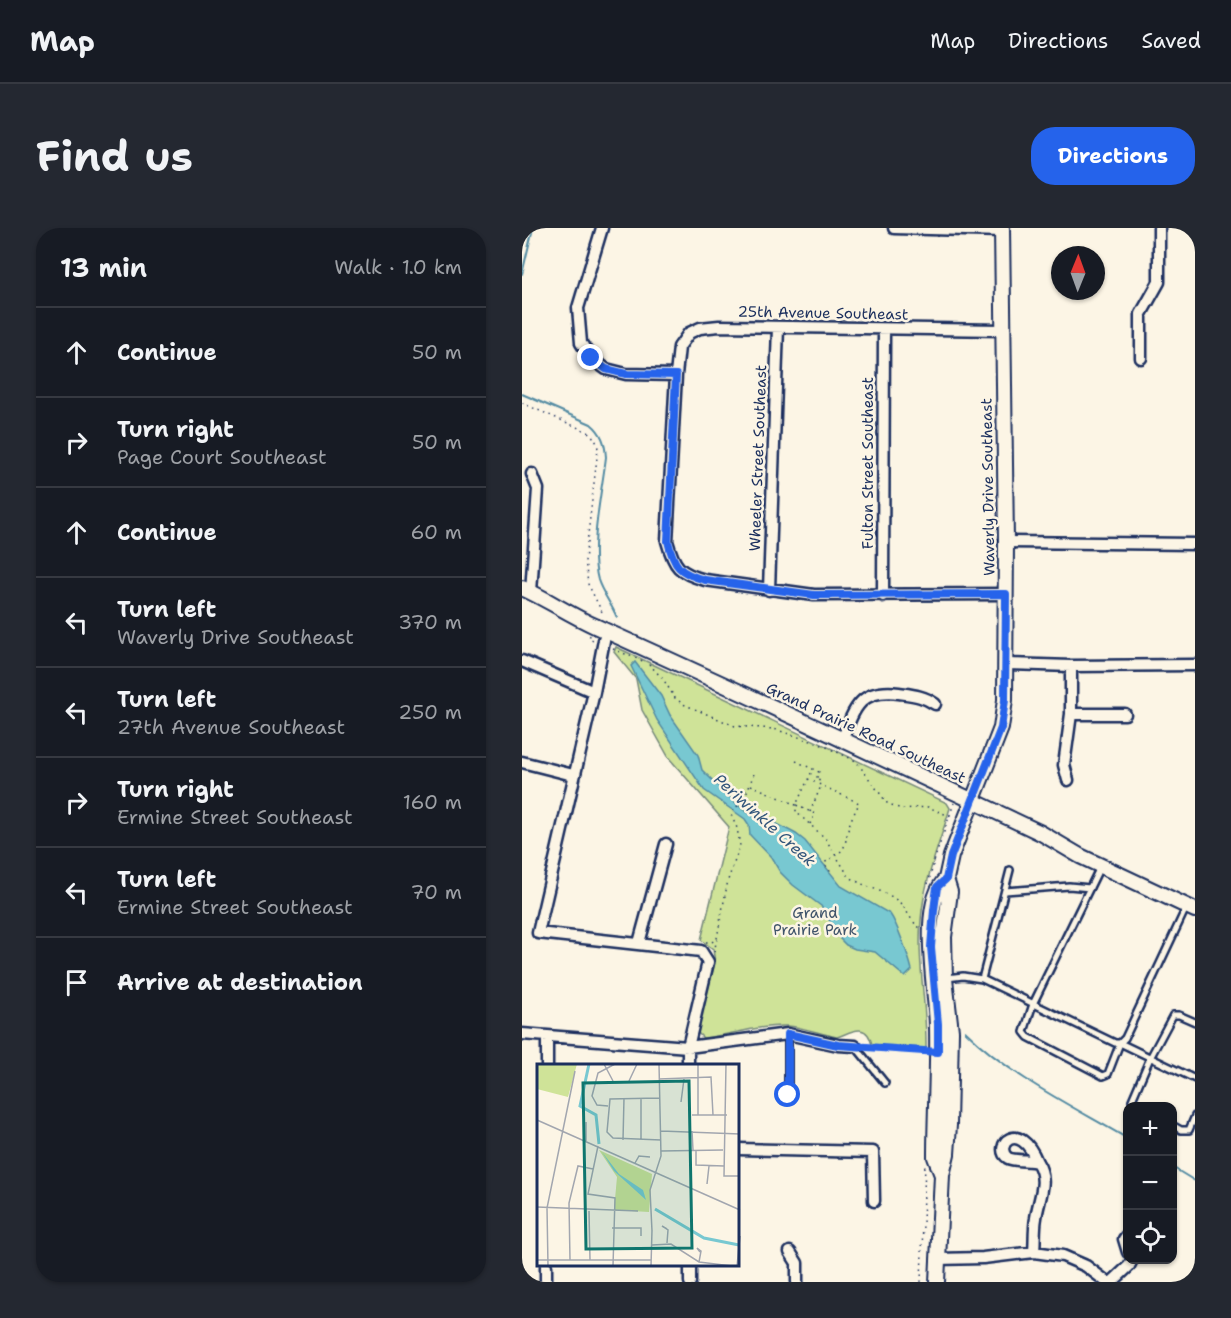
<!DOCTYPE html>
<html lang="en">
<head>
<meta charset="utf-8">
<style>
  :root { --surface:#171b24; --page:#242831; --text:#f1f3f6; --muted:#9ea1a6; --line:#363941; --accent:#2563eb }
  body { margin:0; font-family:"Shantell Sans",sans-serif; background:var(--page); color:var(--text) }
  .controls { position:absolute; right:18px; bottom:18px; display:grid; overflow:hidden; border-radius:12px; box-shadow:0 2px 4px #0004 }
  .controls button { width:54px; height:54px; display:grid; place-items:center; padding:0; border:0; border-bottom:2px solid var(--line); background:var(--surface); color:var(--text); font:30px sans-serif }
  .compass { position:absolute; left:529px; top:18px; width:54px; height:54px; border-radius:50%; background:var(--surface); box-shadow:0 2px 4px #0004; rotate:1deg }
  .stop { position:absolute; width:18px; height:18px; margin:-14px; border:4px solid #2563eb; border-radius:50%; background:#fff }
  .stop.end { background:#2563eb; border-color:#fff; box-shadow:0 2px 6px #0008 }
  .list { margin:0; padding:0; list-style:none }
  h2 { display:flex; justify-content:space-between; align-items:center; height:78px; margin:0; padding:0 24px; font-size:26px }
  h2 small { font-size:20px; font-weight:400; color:var(--muted) }
  .list li { display:grid; grid-template-columns:39px 1fr auto; gap:18px; align-items:center; box-sizing:border-box; height:90px; padding:0 24px; border-top:2px solid var(--line) }
  .list b { display:block; font-size:22px; white-space:nowrap }
  .list p { margin:0; font-size:20px; white-space:nowrap; color:var(--muted) }
  .list em { font-size:20px; font-style:normal; color:var(--muted) }
  .icon { flex:none; width:33px; height:33px; fill:none; stroke:currentColor; stroke-width:2; stroke-linecap:round; stroke-linejoin:round }
  .map { position:relative; flex:none; width:673px; height:1054px; overflow:hidden; border-radius:24px }
  header { display:flex; align-items:center; gap:36px; box-sizing:border-box; height:84px; padding:0 30px; background:var(--surface); border-bottom:2px solid var(--line) }
  header strong { font-size:28px }
  nav { display:flex; gap:33px; margin-inline-start:auto; font-size:21px }
  .intro { display:flex; align-items:center; justify-content:space-between; box-sizing:border-box; height:144px; padding:0 36px }
  h1 { margin:0; font-size:42px }
  .button { padding:15px 27px; border-radius:24px; background:var(--accent); color:#fff; font-size:21px; font-weight:700 }
  main { display:flex; gap:36px; padding:0 36px }
  aside { flex:1; background:var(--surface); border-radius:24px; box-shadow:0 2px 4px #0004 }
  .map>svg:first-child { display:block }
</style>
</head>
<body>
<header>
<strong>Map</strong>
<nav><a>Map</a><a>Directions</a><a>Saved</a></nav>
</header>
<div class="intro"><h1>Find us</h1><a class="button">Directions</a></div>
<main>
<aside>
<h2>13 min<small>Walk · 1.0 km</small></h2>
<ul class="list">
<li><svg class="icon" aria-label="ahead" viewBox="0 0 24 24"><path d="M12 20V5M6 11l6-6 6 6"/></svg><div><b>Continue</b></div><em>50 m</em></li>
<li><svg class="icon" aria-label="right" viewBox="0 0 24 24"><path d="M7 20v-9h11M14 6l5 5-5 5"/></svg><div><b>Turn right</b><p>Page Court Southeast</p></div><em>50 m</em></li>
<li><svg class="icon" aria-label="ahead" viewBox="0 0 24 24"><path d="M12 20V5M6 11l6-6 6 6"/></svg><div><b>Continue</b></div><em>60 m</em></li>
<li><svg class="icon" aria-label="left" viewBox="0 0 24 24"><path d="M17 20v-9H6M10 6l-5 5 5 5"/></svg><div><b>Turn left</b><p>Waverly Drive Southeast</p></div><em>370 m</em></li>
<li><svg class="icon" aria-label="left" viewBox="0 0 24 24"><path d="M17 20v-9H6M10 6l-5 5 5 5"/></svg><div><b>Turn left</b><p>27th Avenue Southeast</p></div><em>250 m</em></li>
<li><svg class="icon" aria-label="right" viewBox="0 0 24 24"><path d="M7 20v-9h11M14 6l5 5-5 5"/></svg><div><b>Turn right</b><p>Ermine Street Southeast</p></div><em>160 m</em></li>
<li><svg class="icon" aria-label="left" viewBox="0 0 24 24"><path d="M17 20v-9H6M10 6l-5 5 5 5"/></svg><div><b>Turn left</b><p>Ermine Street Southeast</p></div><em>70 m</em></li>
<li><svg class="icon" aria-label="arrive" viewBox="0 0 24 24"><path d="M6 21V4h12l-3 4 3 4H6"/></svg><div><b>Arrive at destination</b></div></li>
</ul>
</aside>
<div class="map">
<svg width="673" height="1054" viewBox="0 0 673 1054">
  <rect width="100%" height="100%" fill="#fcf5e5"/>
  <filter id="ink" filterUnits="userSpaceOnUse"><feTurbulence type="fractalNoise" baseFrequency=".0167" numOctaves="2"/><feDisplacementMap in="SourceGraphic" scale="12" xChannelSelector="R" yChannelSelector="G"/><feConvolveMatrix kernelMatrix="1 2 1 2 8 2 1 2 1" color-interpolation-filters="sRGB"/></filter>
  <g filter="url(#ink)">
    <path fill="#cfe398" stroke="#75897b" stroke-width="1.5" d="M94,419L425,575L428,580C417,617 402,653 399,692C395,735 405,778 404,821L350,817C345,792 328,805 315,809C298,806 282,799 265,798C236,797 209,807 181,810L175,804L193,735L191,721L179,712L207,599L147,530L120,482L114,451L92,424Z"/>
    <path fill="#78c8d1" stroke="#538ba3" stroke-width="1.5" d="M113,434L139,468L148,487L176,527L180,542L218,579L231,588L242,589L274,606L283,613L319,658L368,686C375,696 387,729 390,742L383,749L353,724L333,721L324,717L318,711L299,678L271,657L258,644L249,629L228,607L227,597L223,591L182,562L135,492L109,438Z"/>
    <g fill="none" stroke-linecap="round" stroke-linejoin="round">
      <path stroke="#538ba3" stroke-width="2" d="M0,46L11,0
        M0,166L69,196C80,205 83,215 84,229C80,263 67,319 76,352C80,365 90,376 95,390
        M443,803C489,849 550,878 606,911
        M650,939L673,953"/>
      <g stroke="#1b2f5e" stroke-width="10">
        <path id="service" d="M578,639L511,776L502,804L506,809L581,848L586,846L598,815L673,851
          M483,663L547,658L568,660
          M425,750L441,748L460,751L593,815H598L603,810L664,680
          M460,751L488,642
          M333,818L363,855
          M266,867V806
          M612,878L610,872L628,830L651,787H657L673,794
          M650,897L659,902H667L673,888"/>
      </g>
      <g stroke="#1b2f5e" stroke-width="15">
        <path id="minor" d="M80,0L56,80L59,115L69,130L84,141L104,146L154,147
          M372,0L480,3
          M481,102L197,98L178,100L167,105L157,119L154,147L145,313C152,339 157,345 183,352L292,367L484,366
          M619,130V86L637,54V0
          M484,314L673,316
          M247,362L256,99
          M9,364L16,261L10,246
          M361,368L362,101
          M84,402L72,464L16,705L179,723L186,734L166,819V838
          M0,433L72,464
          M484,436L549,438L673,437
          M549,486H603
          M320,513C332,480 338,460 377,465C391,467 402,468 413,476
          M0,534L51,547
          M546,552L542,537L549,486V438
          M117,715L144,616
          M0,806L166,819L266,806L316,817L333,818
          M25,838V809
          M216,921L351,924L352,973
          M606,1006L602,1011L606,1024
          M268,1024L275,1035V1054
          M512,1024C513,1013 512,1001 514,990C517,969 527,953 515,934C508,932 491,933 486,930C470,919 497,889 515,934
          M415,1031L461,1030L512,1024L541,1028L564,1038L585,1054
          M168,1038V1054
          M24,1054V1038
          M590,1054L607,1038L610,1032"/>
      </g>
      <g stroke="#1b2f5e" stroke-width="18">
        <path id="secondary" d="M0,360C25,371 48,387 73,398C222,465 371,535 519,605L558,628L673,682
          M420,947L413,929C413,886 416,843 415,800C415,764 396,677 424,651
          M415,1054L420,947L425,926L427,897L429,803L423,751L422,709L428,664L424,651L429,628L479,500L483,472L484,314L480,0"/>
      </g>
      <path stroke="#1b2f5e" stroke-width="1.5" stroke-dasharray="1.5 4.5" stroke-linecap="butt" d="M0,4L1,0
        M0,175L66,204C72,209 75,213 76,221L63,332L66,356L80,384L78,387
        M68,407L67,410L73,413
        M91,421L123,434
        M127,436L141,451L153,470L161,476L213,498L252,501L298,516L334,533L365,575L379,581L406,579L432,590
        M274,533L297,544L295,549L298,550L296,555
        M286,551L337,575C334,583 329,590 327,598C321,623 326,620 302,635L308,643
        M229,557L274,577V584L303,610L326,647C338,659 362,661 377,674C385,681 388,693 398,700
        M288,584L299,558
        M288,596L293,586L274,577L291,541
        M406,656L414,627L432,575
        M184,714H190L195,710L206,652L218,618L215,600L209,587L224,566L233,543
        M192,724L195,711
        M343,818L404,823
        M399,1054L403,936"/>
      <use href="#service" stroke="#fcf5e5" stroke-width="5"/>
      <use href="#minor" stroke="#fcf5e5" stroke-width="10"/>
      <use href="#secondary" stroke="#fcf5e5" stroke-width="14"/>
    </g>
  </g>
  <g fill="none" stroke-linecap="round" stroke-linejoin="round" filter="url(#ink)">
    <path stroke="#2563eb" stroke-width="8" d="M69,130L84,141L104,146L154,147L146,313C152,339 157,345 183,352L292,367L484,366L483,472L479,500L429,628L424,651L415,659L412,682L409,719L416,796V824L316,817L266,806V867"/>
  </g>
  <g text-anchor="middle" dominant-baseline="central" stroke-width="5" stroke-linejoin="round" paint-order="stroke">
    <g font-size="15" fill="#1b2f5e" stroke="#fcf5e5">
      <text transform="translate(301 85) rotate(1)">25th Avenue Southeast</text>
      <text transform="translate(236 230) rotate(-88)">Wheeler Street Southeast</text>
      <text transform="translate(346 235) rotate(-90)">Fulton Street Southeast</text>
      <text transform="translate(466 259) rotate(-91)">Waverly Drive Southeast</text>
      <text transform="translate(344 505) rotate(25)">Grand Prairie Road Southeast</text>
    </g>
    <g font-size="15" fill="#3f536a" stroke="#fcf5e5">
      <text x="293" y="685">Grand<tspan x="293" dy="17">Prairie Park</tspan></text>
    </g>
    <g font-size="16" font-style="italic" fill="#32557b" stroke="#fcf5e5">
      <text transform="translate(243 592) rotate(42)">Periwinkle Creek</text>
    </g>
  </g>
  <g transform="translate(15 836)">
    <rect width="202" height="202" fill="#fcf5e5"/>
    <path d="M0,0H40L31,33L0,25ZM62,86L115,110L112,148L77,146L80,113Z" fill="#cfe398"/>
    <path d="M65,88L82,110L106,126L109,136L77,107Z" fill="#78c8d1"/>
    <path fill="none" stroke="#78c8d1" stroke-width="3" d="M52,0L43,42L59,51L62,80M118,145L167,174L202,181"/>
    <path fill="none" stroke="#a2a6af" stroke-width="1.5" d="M67,0L76,17M161,0V51M189,0L187,112H203M122,15L174,13L176,51M92,17L100,0M104,34V76M122,34L73,35L70,68L76,74L124,76M144,38L147,15M71,42L60,41L55,32L61,9L78,0M155,51H190M0,56L203,146M49,58V77M124,67L203,70M155,67L156,86M86,76L87,34M61,82L51,130L78,134L76,202M159,86V101L187,102M124,87L186,86M98,99L102,92L113,93M170,120L172,102M0,143L101,147M52,147L53,196M75,164H104V172M115,167L113,126L124,92L122,0M130,179L131,166L125,162L130,165M115,181L134,180L162,198L195,202M0,196H114M33,196L32,139L41,102L56,105M162,198L164,187L160,184L163,188M11,202L10,144L38,7M114,202L115,166M200,202L203,172"/>
    <path fill="#0f766e" fill-opacity="0.15" stroke="#0f766e" stroke-width="3" d="M152,17L155,184L49,185L46,19Z"/>
    <rect width="202" height="202" fill="none" stroke="#1b2f5e" stroke-width="3"/>
  </g>
</svg>
<div class="controls">
<button>+</button>
<button>−</button>
<button><svg class="icon" aria-label="locate" viewBox="0 0 24 24"><circle cx="12" cy="12" r="6"/><path d="M12 2v4M12 18v4M2 12h4M18 12h4"/></svg></button>
</div>
<svg class="compass" viewBox="-18 -18 36 36"><path d="M0-13l5 13h-10z" fill="#e53935"/><path d="M0 13l5-13h-10z" fill="#9ea1a6"/></svg>
<div class="stop" style="left:266px;top:867px"></div>
<div class="stop end" style="left:69px;top:130px"></div>
</div>
</main>
</body>
</html>
